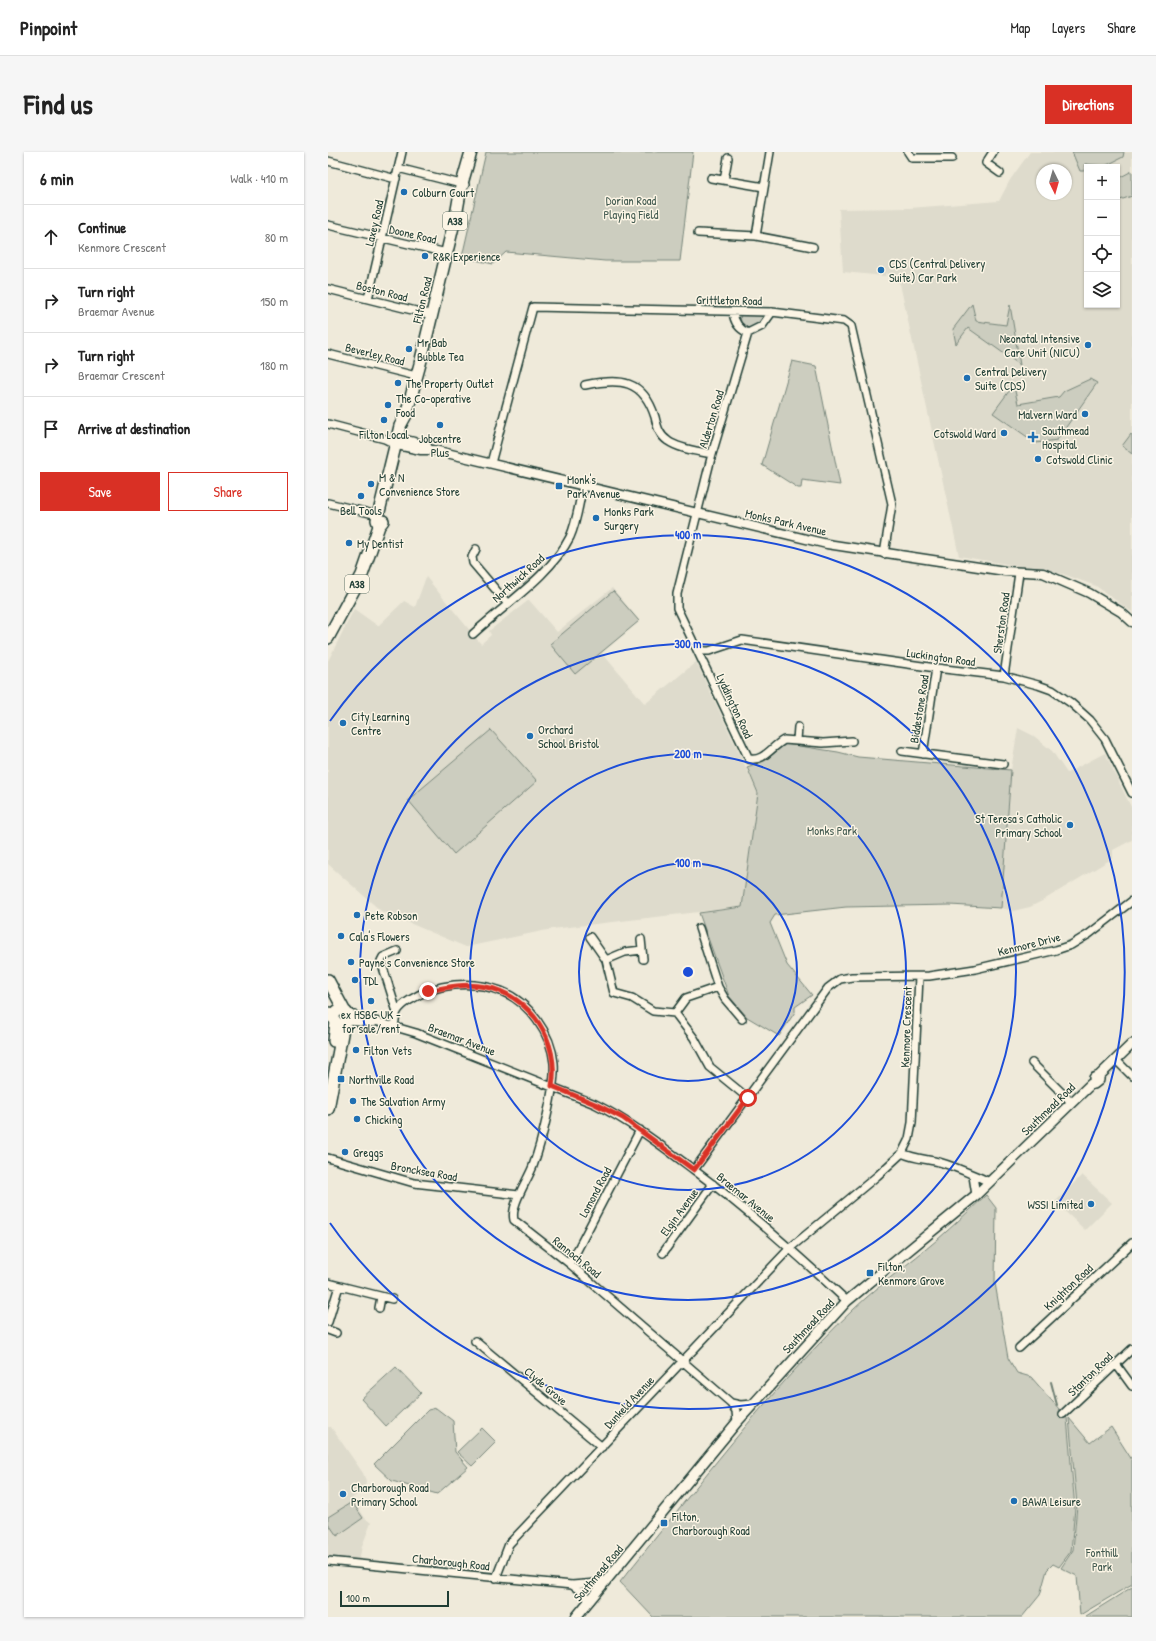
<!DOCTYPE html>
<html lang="en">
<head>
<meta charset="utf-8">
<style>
  :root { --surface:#fff; --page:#f6f6f6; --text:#222; --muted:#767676; --line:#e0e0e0; --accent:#d93025 }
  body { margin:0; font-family:"Patrick Hand",sans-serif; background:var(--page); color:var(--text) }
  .controls { position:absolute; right:12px; top:12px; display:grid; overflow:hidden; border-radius:0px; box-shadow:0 1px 3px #0004 }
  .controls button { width:36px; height:36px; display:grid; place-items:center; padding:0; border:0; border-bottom:1px solid var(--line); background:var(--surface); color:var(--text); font:20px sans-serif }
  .compass { position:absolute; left:708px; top:12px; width:36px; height:36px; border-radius:50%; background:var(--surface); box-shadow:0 1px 3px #0004; rotate:175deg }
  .scale { position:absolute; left:12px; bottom:10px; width:109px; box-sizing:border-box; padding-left:4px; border:2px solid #1f3d34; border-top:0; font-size:11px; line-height:14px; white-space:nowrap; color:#1f3d34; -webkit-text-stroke:3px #fcf5e5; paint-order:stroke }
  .stop { position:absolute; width:12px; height:12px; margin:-9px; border:3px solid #d93025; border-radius:50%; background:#fff }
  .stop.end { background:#d93025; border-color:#fff; box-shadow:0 1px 4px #0008 }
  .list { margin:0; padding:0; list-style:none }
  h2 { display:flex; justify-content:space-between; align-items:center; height:52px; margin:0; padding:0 16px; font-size:17px }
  h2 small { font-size:13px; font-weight:400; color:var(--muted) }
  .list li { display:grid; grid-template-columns:26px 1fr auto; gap:12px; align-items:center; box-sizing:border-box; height:64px; padding:0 16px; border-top:1px solid var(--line) }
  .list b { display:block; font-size:15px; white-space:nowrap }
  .list p { margin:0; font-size:13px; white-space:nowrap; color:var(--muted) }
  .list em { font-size:13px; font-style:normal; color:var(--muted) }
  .actions { display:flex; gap:8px; padding:12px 16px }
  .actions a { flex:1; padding:9px 0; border:1px solid var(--accent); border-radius:0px; text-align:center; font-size:14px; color:var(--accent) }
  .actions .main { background:var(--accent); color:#fff }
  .icon { flex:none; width:22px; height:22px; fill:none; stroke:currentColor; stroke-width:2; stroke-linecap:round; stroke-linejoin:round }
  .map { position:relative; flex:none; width:804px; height:1465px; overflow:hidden; border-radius:0px }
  header { display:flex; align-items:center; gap:24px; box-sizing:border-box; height:56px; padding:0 20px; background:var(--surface); border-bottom:1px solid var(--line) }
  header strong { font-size:19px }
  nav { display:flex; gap:22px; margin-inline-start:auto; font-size:14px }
  .intro { display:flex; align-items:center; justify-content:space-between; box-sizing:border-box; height:96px; padding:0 24px }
  h1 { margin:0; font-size:28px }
  .button { padding:10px 18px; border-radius:0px; background:var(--accent); color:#fff; font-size:14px; font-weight:700 }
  main { display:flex; gap:24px; padding:0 24px }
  aside { flex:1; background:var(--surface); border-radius:0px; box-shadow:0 1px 3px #0004 }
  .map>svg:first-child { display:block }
</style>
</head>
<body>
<header>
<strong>Pinpoint</strong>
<nav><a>Map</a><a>Layers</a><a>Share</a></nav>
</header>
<div class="intro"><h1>Find us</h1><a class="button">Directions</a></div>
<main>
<aside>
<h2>6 min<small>Walk · 410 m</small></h2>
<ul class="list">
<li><svg class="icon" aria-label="ahead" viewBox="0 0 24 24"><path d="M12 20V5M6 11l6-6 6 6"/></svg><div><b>Continue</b><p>Kenmore Crescent</p></div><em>80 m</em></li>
<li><svg class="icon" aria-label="right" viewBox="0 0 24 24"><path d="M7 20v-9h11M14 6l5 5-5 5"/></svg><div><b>Turn right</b><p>Braemar Avenue</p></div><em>150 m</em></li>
<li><svg class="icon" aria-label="right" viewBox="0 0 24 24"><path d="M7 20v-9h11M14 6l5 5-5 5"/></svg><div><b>Turn right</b><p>Braemar Crescent</p></div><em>180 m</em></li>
<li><svg class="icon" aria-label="arrive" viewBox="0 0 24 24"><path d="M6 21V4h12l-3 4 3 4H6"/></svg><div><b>Arrive at destination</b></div></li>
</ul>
<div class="actions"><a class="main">Save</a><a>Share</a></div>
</aside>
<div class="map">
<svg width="804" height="1465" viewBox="0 0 804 1465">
  <rect width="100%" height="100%" fill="#efeada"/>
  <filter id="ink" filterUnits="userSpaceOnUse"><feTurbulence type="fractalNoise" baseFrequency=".025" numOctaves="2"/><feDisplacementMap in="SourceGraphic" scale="8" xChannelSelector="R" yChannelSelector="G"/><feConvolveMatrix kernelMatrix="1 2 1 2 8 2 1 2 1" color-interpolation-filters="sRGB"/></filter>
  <g filter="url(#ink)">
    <path fill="#dedbcc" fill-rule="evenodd" d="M702,0H804V460L768,434L735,422L631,404L572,132L559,121L557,124L515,120L511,57L582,56L671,49L682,28ZM759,15H789V153H759ZM714,18H738V42H714Z
      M98,425L153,492L163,483L161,479L201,448L229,480L284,436L312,469L274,501L317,552L368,510L430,641L414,755L224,777L138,795L53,759L0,712V509L26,457L50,474L76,449L87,455Z
      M690,576L706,584L724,599L739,621L777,601L804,657V688L785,698V706L714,749L702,755L685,759L673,756L683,618Z
      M754,1023L784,1051L757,1078L727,1050Z
      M0,1275H3L35,1321L38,1329L37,1337L24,1346L37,1366L43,1371L34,1394L31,1409L0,1406Z"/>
    <path fill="#cccdbf" stroke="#76857a" d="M158,0H365L352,109H277L178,100L165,112L134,105Z
      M744,0H796L795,5L777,14L757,12L756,19H752Z
      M804,19V44L789,49V27Z
      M644,152L648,169L678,173L682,153L692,213L640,176L628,192L625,177Z
      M412,162L437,164L430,174L421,177L413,170Z
      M464,209L488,214L512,333L474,328L473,336H470L434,313Z
      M762,227L769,231L729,288L708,291L665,261L684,235L687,239L690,252L731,245L736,239Z
      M803,282L804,283V302L794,294Z
      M285,439L311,469L247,522L222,492Z
      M163,578L209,629L126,702L80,648Z
      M458,592L510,600L530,605L683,618L673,756L622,753L518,755L447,763L442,771L459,813L484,843L467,855V860L451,884L419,865L401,844L371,761L414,755L430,641L419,615L436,609Z
      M658,1043L668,1056L667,1131L680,1206L689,1221L703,1225L739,1266L747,1356L743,1399L731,1415L725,1412L719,1418L712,1443L694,1465H325L292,1430C368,1337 439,1240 526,1157C552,1132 582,1111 609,1088C626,1073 642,1058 658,1043Z
      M68,1215L93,1241L58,1274L33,1247Z
      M108,1256L125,1269L127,1300L140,1315L109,1342L64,1329L46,1312L100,1258Z
      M741,1266L762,1291L783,1275L804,1308V1432L752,1463L749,1424L733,1416L745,1398L749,1353Z
      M154,1276L168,1290L144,1314L129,1300Z
      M24,1350L35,1366L9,1384L0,1371V1365Z
      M804,1435V1465H758V1464Z"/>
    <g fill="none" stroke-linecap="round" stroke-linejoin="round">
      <path stroke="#6c7d71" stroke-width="2" d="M723,1230L729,1253"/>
      <g stroke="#1f3d34" stroke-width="10">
        <path id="minor" d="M580,0L584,6H624
          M665,0L658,11L672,21
          M0,9L68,27
          M70,16L137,33
          M383,26L436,35
          M396,28L400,6
          M0,73L119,101
          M370,81L428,84L485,95
          M428,84L442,0
          M0,137L104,163
          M40,147L74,0
          M405,160C406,170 411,177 420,181L434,174L444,160
          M420,181L384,302L349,442V456L421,607C436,610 444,594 456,588L495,591L524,589
          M0,202L88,224
          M257,233C292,226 315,227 327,265C329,274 331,283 340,289C351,297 370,299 384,302
          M0,272L57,287L69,293
          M163,311L205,155L444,160L516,169L523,174L564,352L556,402
          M0,351L50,363
          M148,397L144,405L145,411L179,451
          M145,482C176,453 223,423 242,385C249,370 251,350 255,334
          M369,496L376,499H381L414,488L608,516L676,524L710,533L724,538L743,551L762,568L777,587L804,641
          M676,524L691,421
          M469,588L470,575
          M574,599L675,612
          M595,602L608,516
          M371,776L390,835L397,847L414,867
          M262,785L278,808L286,841L304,846L325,859L347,861L366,886L382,915L420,946
          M313,787L315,807
          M69,799L55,805L53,809L69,860
          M278,808L297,800L314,798
          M0,859L7,860
          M19,861L88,881L267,952C303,970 334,994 366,1018C420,1058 470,1103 519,1149
          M347,861L358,846L390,835
          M0,866L7,868
          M18,869L44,871
          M66,875C67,870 67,864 69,860C72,854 77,851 82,848C108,831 144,828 173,839C201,850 223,881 226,911C228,934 213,992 205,1014C200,1028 182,1053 186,1068L242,1112L403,1251L408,1259L409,1270
          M788,908L804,924
          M704,911L744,951
          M574,1001C586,1007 599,1007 611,1010C629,1015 645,1023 662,1030
          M0,1006L86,1031L191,1043
          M366,1018L500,836L512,827L524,825L601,824L647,817L728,798L743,793L761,782L804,749
          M645,1024L648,1043
          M335,1101L385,1032
          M242,1112L312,978
          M0,1131L64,1147
          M51,1156L53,1145
          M0,1170L11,1134
          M0,1178L8,1181
          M147,1189L274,1295
          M691,1196L804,1091
          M788,1212L804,1234
          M403,1251L412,1253L425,1252
          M735,1262L804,1197
          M0,1409L244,1433L269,1431L280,1427
          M168,1426L181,1392L462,1096L549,1024L574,1001L581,987L584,971L591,825
          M244,1433L253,1439L262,1449"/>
      </g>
      <g stroke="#1f3d34" stroke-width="11">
        <path id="tertiary" d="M70,286L98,293L100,296
          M69,293L93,298H106L499,392L677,419L715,421L761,441L793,460L804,470"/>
      </g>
      <g stroke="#1f3d34" stroke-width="12">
        <path id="secondary" d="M766,926L771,924L804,892
          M248,1465L409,1270L519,1149L648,1043L763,932H766L771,928V924"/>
      </g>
      <g stroke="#1f3d34" stroke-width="14">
        <path id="primary" d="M51,374L49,368L72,274L78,263L92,212L129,58L133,35L143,0
          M0,486L34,423L51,374L55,369
          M0,828L16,858
          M6 865a7 7 0 1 1 14 0a7 7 0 1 1-14 0Z
          M6,889L8,870
          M0,957L16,871"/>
      </g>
      <use href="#minor" stroke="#fcf5e5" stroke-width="7"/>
      <use href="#tertiary" stroke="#fcf5e5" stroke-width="8"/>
      <use href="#secondary" stroke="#fcf5e5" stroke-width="9"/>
      <use href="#primary" stroke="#fcf5e5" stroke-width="11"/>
    </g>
  </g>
  <g fill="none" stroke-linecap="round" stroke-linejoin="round" filter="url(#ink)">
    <path stroke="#d93025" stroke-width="5" d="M100,839C119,835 138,831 158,835C203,844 232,890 224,934L267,952L295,966L366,1018L420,946"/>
  </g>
  <g fill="none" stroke="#1d4ed8" stroke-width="2">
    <circle cx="360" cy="820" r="109"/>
    <circle cx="360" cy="820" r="218"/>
    <circle cx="360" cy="820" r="328"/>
    <path d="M2 569A437 437 0 1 1 2 1071"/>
  </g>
  <g fill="#1f6fb2" stroke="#fcf5e5" stroke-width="1.5">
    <circle cx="76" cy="40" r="4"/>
    <circle cx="97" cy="104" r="4"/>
    <circle cx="553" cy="118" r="4"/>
    <circle cx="760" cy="193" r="4"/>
    <circle cx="81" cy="197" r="4"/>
    <circle cx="639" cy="226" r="4"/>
    <circle cx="70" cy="231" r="4"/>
    <circle cx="60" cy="253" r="4"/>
    <circle cx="757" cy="262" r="4"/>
    <circle cx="56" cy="268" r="4"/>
    <circle cx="112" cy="273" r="4"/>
    <circle cx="676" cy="281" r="4"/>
    <path d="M703 279h4v4h4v4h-4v4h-4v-4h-4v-4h4z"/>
    <circle cx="710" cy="307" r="4"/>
    <circle cx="43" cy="332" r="4"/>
    <rect x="227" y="330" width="8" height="8" rx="2"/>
    <circle cx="33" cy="344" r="4"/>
    <circle cx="268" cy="366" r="4"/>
    <circle cx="21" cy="391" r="4"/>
    <circle cx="15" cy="571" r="4"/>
    <circle cx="202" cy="584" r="4"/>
    <circle cx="742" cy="673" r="4"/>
    <circle cx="29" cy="763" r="4"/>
    <circle cx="13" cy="784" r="4"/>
    <circle cx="23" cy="810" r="4"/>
    <circle cx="27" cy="828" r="4"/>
    <circle cx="43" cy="849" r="4"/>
    <circle cx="28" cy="898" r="4"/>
    <rect x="9" y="923" width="8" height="8" rx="2"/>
    <circle cx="25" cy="949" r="4"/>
    <circle cx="29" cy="967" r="4"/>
    <circle cx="17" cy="1000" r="4"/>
    <circle cx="763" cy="1052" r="4"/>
    <rect x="538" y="1117" width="8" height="8" rx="2"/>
    <circle cx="15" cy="1342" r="4"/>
    <circle cx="686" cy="1349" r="4"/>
    <rect x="332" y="1367" width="8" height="8" rx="2"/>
  </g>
  <g text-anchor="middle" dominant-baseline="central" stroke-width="3" stroke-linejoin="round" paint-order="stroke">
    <g fill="#fcf5e5" stroke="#617469" stroke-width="1">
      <rect x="115" y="60" width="24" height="18" rx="3"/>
      <rect x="17" y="423" width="24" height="18" rx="3"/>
    </g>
    <g font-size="11" font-weight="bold" fill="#1f3d34">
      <text x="127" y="69">A38</text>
      <text x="29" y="432">A38</text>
    </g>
    <g font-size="12" fill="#1f3d34" stroke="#fcf5e5" text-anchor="start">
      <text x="84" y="40">Colburn Court</text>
      <text x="105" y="104">R&amp;R Experience</text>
      <text x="561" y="111">CDS (Central Delivery<tspan x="561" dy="14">Suite) Car Park</tspan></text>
      <text x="752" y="186" text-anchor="end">Neonatal Intensive<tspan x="752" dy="14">Care Unit (NICU)</tspan></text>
      <text x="89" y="190">Mr Bab<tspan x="89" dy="14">Bubble Tea</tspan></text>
      <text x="647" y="219">Central Delivery<tspan x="647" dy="14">Suite (CDS)</tspan></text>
      <text x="78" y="231">The Property Outlet</text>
      <text x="68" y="246">The Co-operative<tspan x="68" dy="14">Food</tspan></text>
      <text x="749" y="262" text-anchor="end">Malvern Ward</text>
      <text x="714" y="278">Southmead<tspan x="714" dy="14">Hospital</tspan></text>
      <text x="668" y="281" text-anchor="end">Cotswold Ward</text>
      <text x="56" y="282" text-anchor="middle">Filton Local</text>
      <text x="112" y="286" text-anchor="middle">Jobcentre<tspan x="112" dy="14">Plus</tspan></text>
      <text x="718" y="307">Cotswold Clinic</text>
      <text x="51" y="325">M &amp; N<tspan x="51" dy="14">Convenience Store</tspan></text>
      <text x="239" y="327">Monk's<tspan x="239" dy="14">Park Avenue</tspan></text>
      <text x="33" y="358" text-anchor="middle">Bell Tools</text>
      <text x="276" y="359">Monks Park<tspan x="276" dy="14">Surgery</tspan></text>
      <text x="29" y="391">My Dentist</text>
      <text x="23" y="564">City Learning<tspan x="23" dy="14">Centre</tspan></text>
      <text x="210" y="577">Orchard<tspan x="210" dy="14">School Bristol</tspan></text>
      <text x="734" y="666" text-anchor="end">St Teresa's Catholic<tspan x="734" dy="14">Primary School</tspan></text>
      <text x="37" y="763">Pete Robson</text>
      <text x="21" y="784">Cala's Flowers</text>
      <text x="31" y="810">Payne's Convenience Store</text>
      <text x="35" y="828">TDL</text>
      <text x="43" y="862" text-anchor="middle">ex HSBC UK -<tspan x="43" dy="14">for sale/rent</tspan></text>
      <text x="36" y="898">Filton Vets</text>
      <text x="21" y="927">Northville Road</text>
      <text x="33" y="949">The Salvation Army</text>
      <text x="37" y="967">Chicking</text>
      <text x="25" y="1000">Greggs</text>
      <text x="755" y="1052" text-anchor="end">WSSI Limited</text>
      <text x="550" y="1114">Filton,<tspan x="550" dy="14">Kenmore Grove</tspan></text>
      <text x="23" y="1335">Charborough Road<tspan x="23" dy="14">Primary School</tspan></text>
      <text x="694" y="1349">BAWA Leisure</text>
      <text x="344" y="1364">Filton,<tspan x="344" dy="14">Charborough Road</tspan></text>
    </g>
    <g font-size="12" fill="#425a50" stroke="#fcf5e5">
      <text x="303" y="48">Dorian Road<tspan x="303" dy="14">Playing Field</tspan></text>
      <text x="504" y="678">Monks Park</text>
      <text x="774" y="1400">Fonthill<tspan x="774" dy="14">Park</tspan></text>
    </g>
    <g font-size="12" fill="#1f3d34" stroke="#fcf5e5">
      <text transform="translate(46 71) rotate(-77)">Laxey Road</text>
      <text transform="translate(85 82) rotate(13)">Doone Road</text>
      <text transform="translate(54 139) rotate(14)">Boston Road</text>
      <text transform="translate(94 148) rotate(-76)">Filton Road</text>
      <text transform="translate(401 148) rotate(1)">Grittleton Road</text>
      <text transform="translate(47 202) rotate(14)">Beverley Road</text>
      <text transform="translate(383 267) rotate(-73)">Alderton Road</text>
      <text transform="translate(458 370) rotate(13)">Monks Park Avenue</text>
      <text transform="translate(190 426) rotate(-42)">Northwick Road</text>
      <text transform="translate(673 471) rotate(-82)">Sherston Road</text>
      <text transform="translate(613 505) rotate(8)">Luckington Road</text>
      <text transform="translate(407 554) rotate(65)">Lyddington Road</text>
      <text transform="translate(591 557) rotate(-81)">Biddestone Road</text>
      <text transform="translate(701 792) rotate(-14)">Kenmore Drive</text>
      <text transform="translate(578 875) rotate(-88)">Kenmore Crescent</text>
      <text transform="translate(134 887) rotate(21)">Braemar Avenue</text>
      <text transform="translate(720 957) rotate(-44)">Southmead Road</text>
      <text transform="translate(96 1019) rotate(10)">Broncksea Road</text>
      <text transform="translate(267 1040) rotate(-62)">Lomond Road</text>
      <text transform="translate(418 1045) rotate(39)">Braemar Avenue</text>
      <text transform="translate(351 1060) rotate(-54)">Elgin Avenue</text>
      <text transform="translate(249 1105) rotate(39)">Rannoch Road</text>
      <text transform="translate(740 1135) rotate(-43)">Knighton Road</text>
      <text transform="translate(480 1174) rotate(-47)">Southmead Road</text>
      <text transform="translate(762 1222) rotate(-44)">Stanton Road</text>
      <text transform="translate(218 1234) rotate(40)">Clyde Grove</text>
      <text transform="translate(301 1250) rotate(-47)">Dunkeld Avenue</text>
      <text transform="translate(123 1410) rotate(6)">Charborough Road</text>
      <text transform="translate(270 1421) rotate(-50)">Southmead Road</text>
    </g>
  </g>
  <circle cx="360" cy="820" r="6" fill="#1d4ed8" stroke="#fcf5e5" stroke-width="2"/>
  <g font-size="12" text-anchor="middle" font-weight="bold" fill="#1d4ed8" stroke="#fcf5e5" stroke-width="3" stroke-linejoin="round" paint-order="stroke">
    <text x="360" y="387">400 m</text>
    <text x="360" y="496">300 m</text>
    <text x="360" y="606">200 m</text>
    <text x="360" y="715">100 m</text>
  </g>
</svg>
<div class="controls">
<button>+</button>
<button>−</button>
<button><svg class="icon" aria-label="locate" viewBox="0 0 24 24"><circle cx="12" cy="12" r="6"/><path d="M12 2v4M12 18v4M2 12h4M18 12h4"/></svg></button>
<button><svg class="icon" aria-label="layers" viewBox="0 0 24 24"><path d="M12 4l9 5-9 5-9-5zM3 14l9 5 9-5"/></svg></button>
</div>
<svg class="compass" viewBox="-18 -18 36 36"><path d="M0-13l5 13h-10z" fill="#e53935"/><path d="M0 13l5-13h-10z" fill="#767676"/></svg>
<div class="scale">100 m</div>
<div class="stop" style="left:420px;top:946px"></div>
<div class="stop end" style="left:100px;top:839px"></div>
</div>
</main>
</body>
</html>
